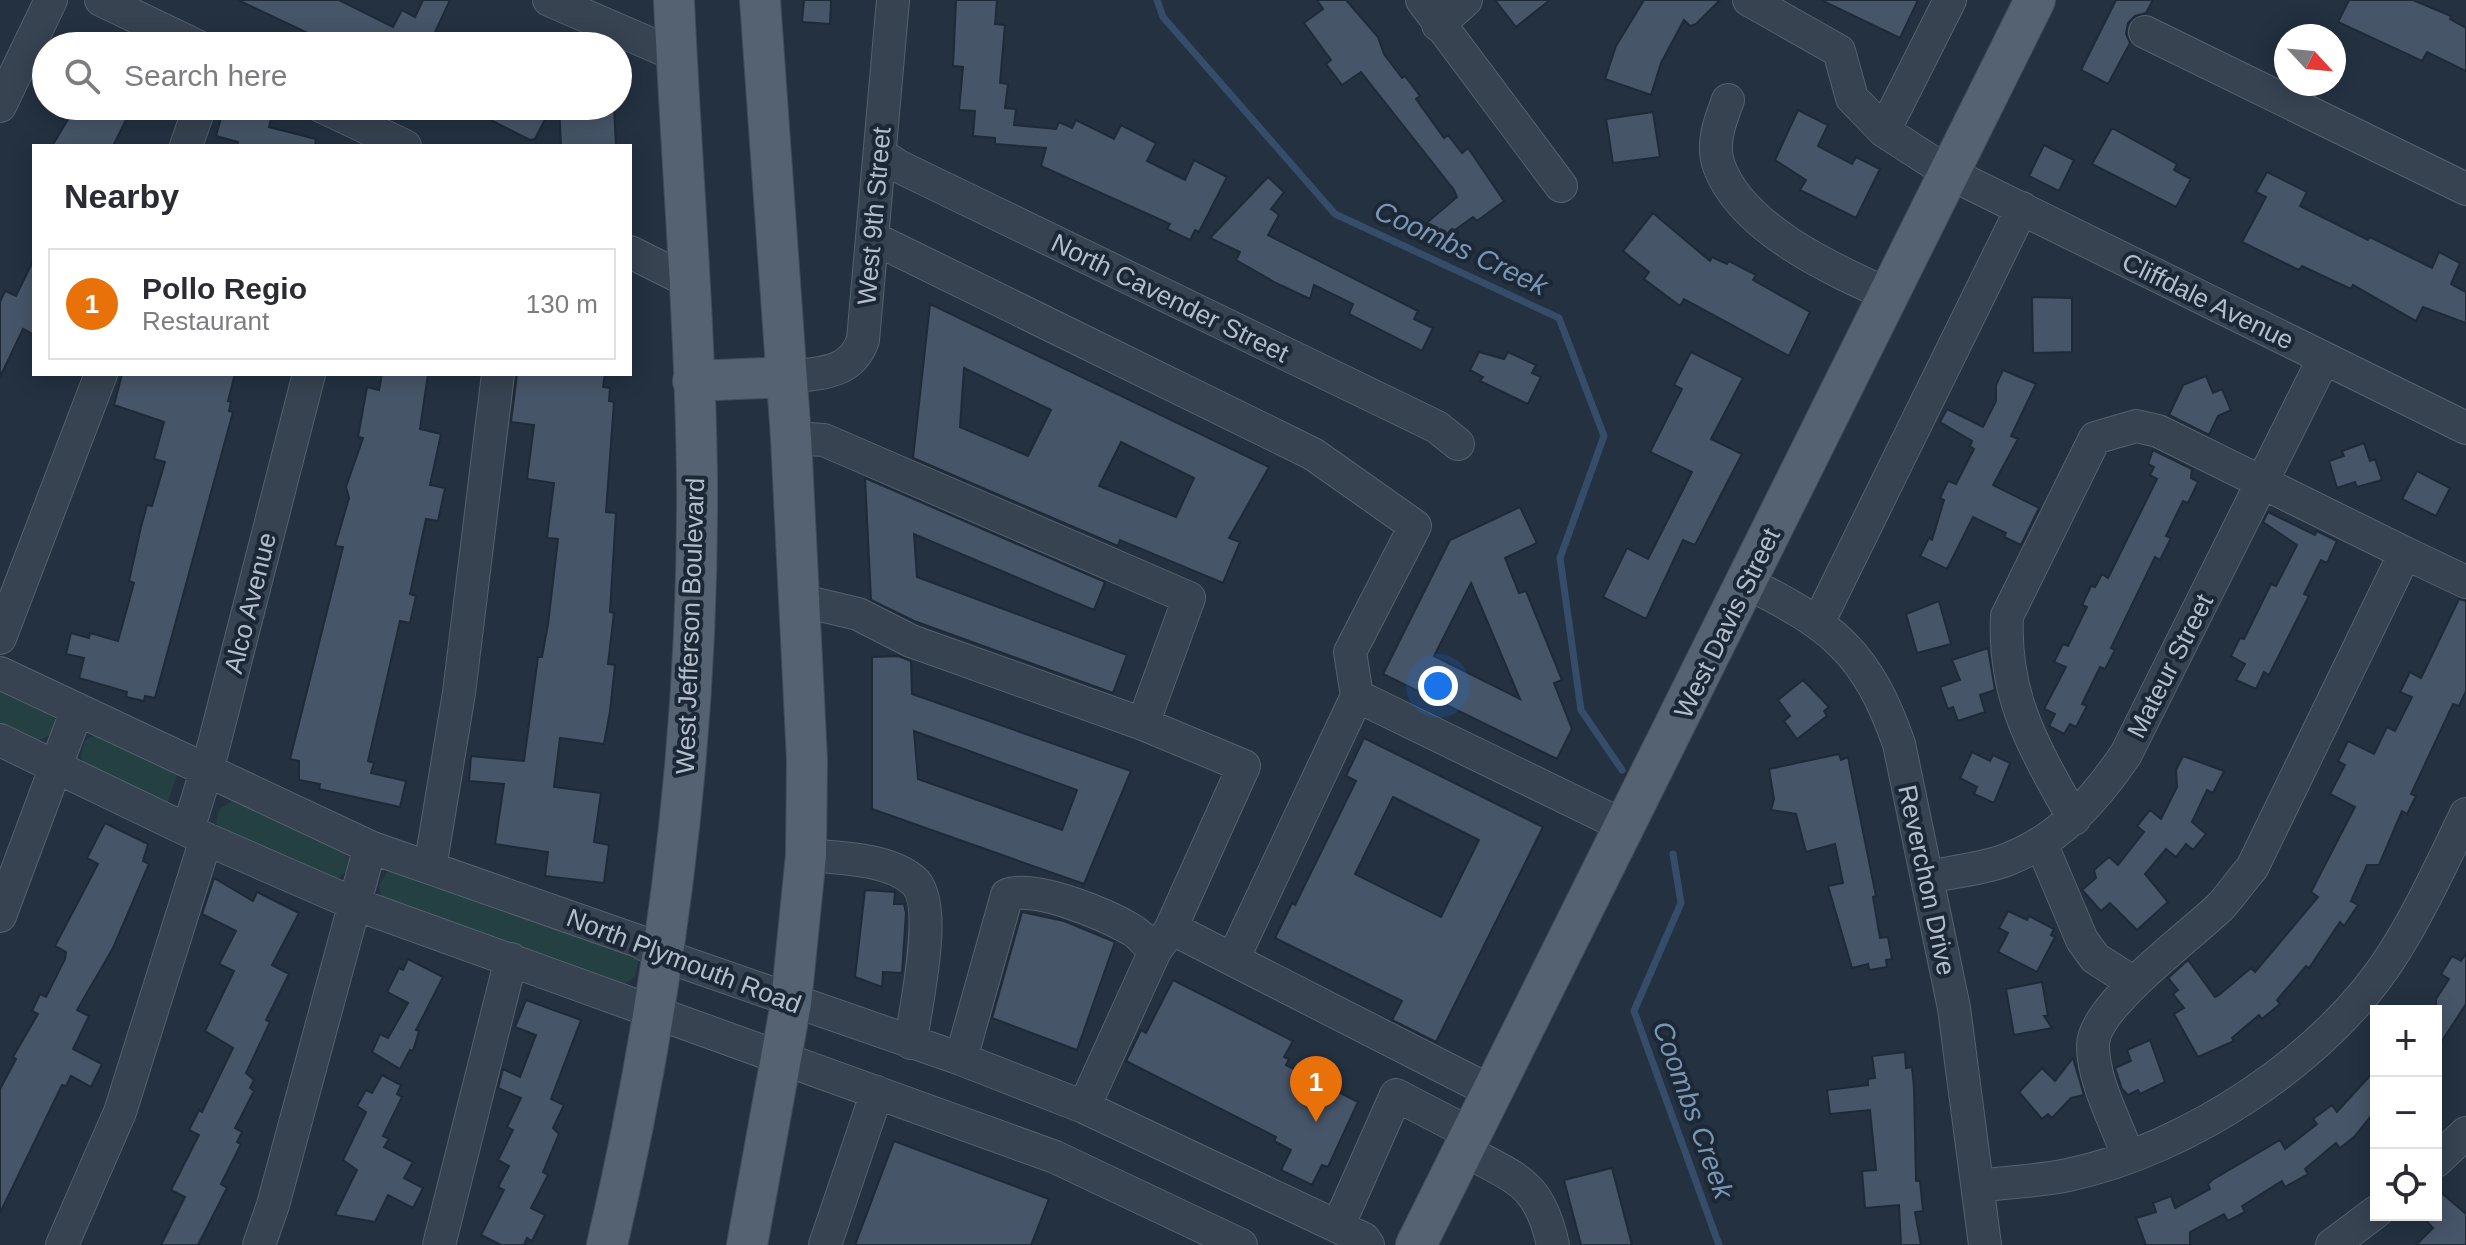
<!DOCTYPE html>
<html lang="en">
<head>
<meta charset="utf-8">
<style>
  :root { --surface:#fff; --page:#f2f2f3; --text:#2b2b33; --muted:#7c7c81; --line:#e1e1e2; --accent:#546b8f }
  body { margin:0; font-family:Helvetica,sans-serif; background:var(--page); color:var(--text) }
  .controls { position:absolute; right:24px; bottom:24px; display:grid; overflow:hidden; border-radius:0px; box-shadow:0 4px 20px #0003 }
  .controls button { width:72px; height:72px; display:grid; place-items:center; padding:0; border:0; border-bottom:2px solid var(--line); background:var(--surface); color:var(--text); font:40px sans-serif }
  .compass { position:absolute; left:2274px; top:24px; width:72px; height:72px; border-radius:50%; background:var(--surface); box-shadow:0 4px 20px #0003; rotate:116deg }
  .you { position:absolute; left:1438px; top:686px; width:28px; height:28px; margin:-20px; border:6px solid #fff; border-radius:50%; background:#1a73e8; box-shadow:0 0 0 12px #1a73e833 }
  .badge { display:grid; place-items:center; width:52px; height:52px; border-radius:50%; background:var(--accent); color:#fff; font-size:26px; font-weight:700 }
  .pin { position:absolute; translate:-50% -66px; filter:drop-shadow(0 2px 4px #0008) }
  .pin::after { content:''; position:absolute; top:42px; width:28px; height:24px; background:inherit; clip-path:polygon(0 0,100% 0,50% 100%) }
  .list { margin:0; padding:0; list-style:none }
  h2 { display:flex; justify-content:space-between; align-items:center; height:104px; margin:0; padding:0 32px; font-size:34px }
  h2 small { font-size:26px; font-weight:400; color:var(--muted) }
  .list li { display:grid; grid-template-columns:52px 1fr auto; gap:24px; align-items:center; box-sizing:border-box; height:112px; margin:0 16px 16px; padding:0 16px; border:2px solid var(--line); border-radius:0px }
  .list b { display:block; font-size:30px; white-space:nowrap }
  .list p { margin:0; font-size:26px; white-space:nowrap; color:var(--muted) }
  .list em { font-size:26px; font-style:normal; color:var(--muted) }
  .icon { flex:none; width:44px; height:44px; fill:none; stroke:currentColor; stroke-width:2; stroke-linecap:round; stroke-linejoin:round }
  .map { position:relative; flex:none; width:2466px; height:1245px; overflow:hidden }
  .search { position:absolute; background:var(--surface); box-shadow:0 4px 20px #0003; left:32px; top:32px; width:600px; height:88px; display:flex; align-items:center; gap:20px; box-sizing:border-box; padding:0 28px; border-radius:44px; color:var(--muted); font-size:30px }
  .panel { position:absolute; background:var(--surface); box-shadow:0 4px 20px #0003; left:32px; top:144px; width:600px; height:232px; border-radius:0px }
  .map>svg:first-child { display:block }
</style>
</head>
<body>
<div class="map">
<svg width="2466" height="1245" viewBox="0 0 2466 1245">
  <rect width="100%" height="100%" fill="#233141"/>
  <path fill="#254042" d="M0,683L54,713L55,720L51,735L36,741L0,725Z
    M98,733L179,769L166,807L83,762L81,756L85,740Z
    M235,799L346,849C352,864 349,871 336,880L219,830L216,822L219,809Z
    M388,870L627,948L639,959L635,977L621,986L390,903L381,896L379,885Z"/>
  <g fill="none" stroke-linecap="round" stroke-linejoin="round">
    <path stroke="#354d69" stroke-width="7" d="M1157,0L1163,17L1335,214L1559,318L1604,436L1560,558L1581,710L1622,770
      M1673,854L1681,903L1634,1011L1719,1245"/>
  </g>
  <path fill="#465568" stroke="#1e2a38" stroke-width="2" fill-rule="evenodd" d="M238,0H339L393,27L402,10L415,17L423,0H450L429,45L431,46H335Z
    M804,0H831L830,24L802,22Z
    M956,0H997L995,24L1005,25L1000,83L1008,84L1005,108L1016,109L1014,125L1056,129L1059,122L1072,128L1076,120L1114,139L1121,125L1156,143L1147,161L1185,180L1194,160L1227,177L1199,232L1195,230L1190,240L1167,229L1170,224L1041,166L1046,148L995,144V138L973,136L975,111L959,110L963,67L953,66Z
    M1317,0H1346L1378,37L1384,54L1402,78L1405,76L1420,96L1416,99L1444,138L1448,135L1462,153L1468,148L1504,201L1477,221L1473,217L1437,243L1423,226L1457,197L1454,190L1361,72L1342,85L1326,64L1331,60L1304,23L1323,9Z
    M1495,0H1550L1516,27Z
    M1644,0H1720L1696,24L1690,26L1684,20L1661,63L1651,95L1605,79L1616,46Z
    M1821,0H1918L1900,38Z
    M2116,0H2153L2146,13L2135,16L2128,23L2126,34L2130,43L2108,84L2081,70Z
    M2349,0H2413L2451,16L2450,19L2466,28V71L2427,52L2422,61L2338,22Z
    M76,106H133L113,146H52Z
    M463,106H552L535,139L530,140Z
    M559,106H614L616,146H561Z
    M224,107L271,119L269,127L316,139L315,146H237L238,142L216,136Z
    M1798,110L1828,125L1818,146L1852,164L1856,157L1880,169L1856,218L1800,190L1806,180L1775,160Z
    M1653,112L1660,157L1613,163L1606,119Z
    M2112,128L2177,164L2174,170L2191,179L2176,207L2092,164Z
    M2044,145L2074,160L2059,191L2029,176Z
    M2267,172L2307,192L2300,206L2368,240L2370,237L2432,268L2439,252L2460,263L2451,284L2466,292V323L2423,307L2416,321L2353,285L2351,289L2302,266L2299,270L2242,242L2266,197L2256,192Z
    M1268,177L1284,192L1271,209L1279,215L1268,235L1418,311L1414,319L1433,328L1422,351L1349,314L1353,304L1314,285L1310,299L1276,283L1236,260L1240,252L1210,238Z
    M1653,213L1710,261L1712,257L1727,264L1729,261L1756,275L1753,280L1810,312L1789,356L1684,299L1680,306L1644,279L1649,272L1623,251Z
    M34,259V335L23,329L0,377V302L5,291L16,296Z
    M2032,297L2072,298V352L2033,353Z
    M930,304L1269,467L1229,538L1240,542L1223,583L1120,540L1118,546L913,458ZM964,368L1051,410L1028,456L960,427ZM1121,442L1194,478L1176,517L1099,486Z
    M1479,352L1504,359L1508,352L1536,365L1532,373L1541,377L1528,404L1480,381L1483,377L1470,370Z
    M1691,352L1743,378L1711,439L1742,454L1695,545L1683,540L1646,619L1603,597L1627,548L1648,559L1692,472L1650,452L1682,389L1674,385Z
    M2003,370L2036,384L2011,436L2018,439L1993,485L2039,508L2021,545L2004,537L2006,533L1973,517L1947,569L1920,556L1929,538L1932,540L1944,500L1940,498L1948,481L1956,484L1974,449L1970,446L1972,441L1940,422L1947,409L1983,427L1996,401V385Z
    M122,374H235L228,401L231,402L229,411L233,412L155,698L145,696L144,701L126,697L127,692L79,678L84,658L66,654L71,633L89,638L90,633L118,641L134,583L129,581L141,527L147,505L152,506L165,462L154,459L164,422L114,405Z
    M382,374H428L420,429L441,434L430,485L445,488L438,521L426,519L410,594L416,596L410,623L400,621L368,761L374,763L371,773L406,781L400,807L319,789L320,784L299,780V761L290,759L343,547L335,546L349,498L346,487L363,438L358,437L367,387L379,390Z
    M517,374H605L603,387L610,388L609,401L614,402L606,512L616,513L610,612L614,613L608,664L615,665L610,711L604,744L560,738L554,787L601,793L594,842L609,845L604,883L545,876L548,852L495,844L504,784L469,781L471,756L524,761L538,657H542L548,624L558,539L547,538L554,483L527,479L534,425L511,422Z
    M2206,376L2213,393L2222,389L2231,410L2218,416L2209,435L2169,415L2183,385Z
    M2364,443L2370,461L2375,459L2382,480L2357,487L2355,482L2337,488L2329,461L2344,456L2342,451Z
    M2153,450L2192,469L2191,478L2198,482L2188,503L2183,501L2166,536L2171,538L2160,560L2155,557L2111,648L2115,650L2105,669L2100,667L2082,704L2087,706L2076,727L2070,724L2064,734L2049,726L2055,714L2044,709L2066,667L2054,662L2063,644L2068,646L2087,607L2082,605L2091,586L2095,587L2102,574L2108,578L2157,479L2150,475L2154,467L2148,464Z
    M2417,471L2450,488L2436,516L2402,499Z
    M865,478L1105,582L1094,610L914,534L917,577L1127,655L1113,693L914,621L871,600Z
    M1520,507L1537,543L1505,558L1519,593L1526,591L1562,680L1554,683L1572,729L1557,759L1383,674L1450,540ZM1471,583L1520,699L1434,656Z
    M2268,512L2315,535L2317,531L2337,541L2327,563L2321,560L2304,594L2309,596L2269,675L2264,672L2256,689L2236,680L2245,664L2231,656L2240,638L2244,639L2271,584L2276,586L2297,545L2263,522Z
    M2459,599L2466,601V691L2459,706L2453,704L2411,794L2416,796L2407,814L2402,811L2379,865H2367L2351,901L2358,905L2344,926L2340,922L2309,968L2306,966L2277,1000L2280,1004L2262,1019L2259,1015L2232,1038L2234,1041L2198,1057L2174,1014L2184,1008L2173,994L2178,990L2168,978L2188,960L2215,997L2219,995L2251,968L2255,972L2318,897L2311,892L2355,807L2330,794L2345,765L2338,761L2348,741L2374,754L2387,727L2395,731L2412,697L2400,692L2410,672L2421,678Z
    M1939,601L1951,644L1917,653L1906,614Z
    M1988,648L1995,690L1980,695L1985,712L1958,721L1953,707L1948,709L1940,687L1960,680L1952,660Z
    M898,656L911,661L912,694L1131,771L1084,884L872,809V657ZM914,731L1077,790L1062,830L918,779Z
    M1803,680L1829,707L1824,711L1827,716L1797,739L1784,721L1790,716L1778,700Z
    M1364,738L1543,827L1436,1042L1392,1020L1402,1001L1275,938L1292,903L1295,905L1356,781L1346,776ZM1393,797L1479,840L1441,917L1355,874Z
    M1972,752L1990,761L1993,755L2010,763L1994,803L1974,794L1977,787L1960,778Z
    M1839,754L1841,760L1848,757L1876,896L1873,897L1880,938L1888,937L1892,959L1886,960L1887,967L1869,970L1868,964L1852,968L1828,886L1843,883L1835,844L1806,852L1796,814L1771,810L1774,799L1769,769Z
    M2183,756L2224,771L2213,793L2207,790L2192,822L2206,834L2193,850L2186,844L2176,857L2166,849L2145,874L2168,902L2137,930L2110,903L2101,911L2082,890L2096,878L2094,870L2109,857L2118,865L2144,832L2137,826L2150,810L2161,819L2177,787L2176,770Z
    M105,823L148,844L143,861L149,864L113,948L77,1010L89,1016L73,1049L102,1064L91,1087L71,1076L66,1086L62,1085L0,1213V1089L16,1059L13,1057L38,1014L32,1011L40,994L46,997L65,959L66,952L55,946L98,864L87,858Z
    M214,878L253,901L257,892L299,913L272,965L289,974L266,1020L270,1022L246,1073L254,1080L250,1088L254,1091L235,1128L242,1132L237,1142L241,1144L221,1184L227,1188L198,1245H161L185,1197L171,1190L199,1135L189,1130L199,1110L202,1112L233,1048L205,1031L234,971L219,964L236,931L202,914Z
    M865,890L895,892L894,904H904L906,913L902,973L883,972L882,987L855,977Z
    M2008,911L2027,920L2029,916L2054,929L2051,935L2055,937L2037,972L1998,952L2008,933L1999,928Z
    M1022,912L1064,921L1115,942L1077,1050L992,1018Z
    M2466,953V1004L2436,1050V999L2449,979L2441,974L2452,956L2461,961Z
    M408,959L443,977L416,1030L419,1031L413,1051L410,1050L400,1069L372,1052L380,1034L388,1038L408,1003L387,992L399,968L403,970Z
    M1173,980L1293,1041L1284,1057L1289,1059L1286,1065L1358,1102L1328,1167L1322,1165L1312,1185L1281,1170L1291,1150L1274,1141L1276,1137L1126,1061L1141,1030L1146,1033Z
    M2042,982L2048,1016H2044L2052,1028L2014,1035L2006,989Z
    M526,1000L581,1020L551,1099L564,1105L553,1128L559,1134L543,1172L548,1175L531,1208L545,1215L532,1241L527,1238L524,1245H501L481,1235L504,1190L498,1187L509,1166L498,1160L513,1130L507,1127L521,1098L498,1088L503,1069L520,1077L536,1035L515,1027Z
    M2150,1040L2165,1082L2140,1094L2138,1090L2128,1095L2122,1089L2115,1068L2131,1061L2127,1050Z
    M1905,1052L1906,1068L1912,1067L1914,1088L1916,1181H1920L1923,1211L1915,1212L1921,1245H1901L1899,1205L1865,1208L1862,1171L1876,1170L1870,1110L1830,1114L1827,1090L1868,1085V1079L1875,1078L1872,1056Z
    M2073,1058L2084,1095L2071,1098L2052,1118L2048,1114L2042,1119L2019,1092L2042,1068L2055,1081Z
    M2376,1069V1110L2355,1136L2340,1148L2336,1143L2305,1169L2308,1174L2285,1187L2282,1181L2242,1206L2245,1212L2228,1221L2224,1214L2190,1232V1245H2146L2136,1218L2156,1212L2153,1203L2171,1196L2175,1208L2210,1189L2208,1184L2212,1180L2280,1140L2285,1149L2317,1124L2313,1119L2332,1105L2337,1112Z
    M382,1075L401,1085L397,1094L402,1097L383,1136L389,1139L384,1147L413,1162L404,1178L423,1188L413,1208L388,1195L375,1222L335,1215L357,1170L343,1160L366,1112L357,1106L366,1090L372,1093Z
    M894,1141L1049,1199L1031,1245H855Z
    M1612,1168L1632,1245H1581L1564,1180Z
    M2436,1188L2466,1214V1245H2416L2433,1228L2421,1215H2436Z"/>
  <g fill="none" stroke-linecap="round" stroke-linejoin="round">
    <g stroke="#55616e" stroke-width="34">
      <path id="minor" d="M101,0L197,46
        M549,0L676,55
        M1422,0L1561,186
        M1749,0L1839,51L1852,98L1884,131
        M1950,0L1884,131L1949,173L2466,428
        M1438,25L1466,0
        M2145,32L2466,189
        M1728,100C1720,121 1711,144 1719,166C1742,229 1833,270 1889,295
        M0,106L51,0
        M321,106L405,146
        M186,146L200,106
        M880,154L898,166L1437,427L1458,444
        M873,238L1313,454L1415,526L1350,652L1357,696
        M630,252L688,281
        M786,377C819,373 851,375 863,340L893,0
        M791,438L824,440L1189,598L1143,724
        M2405,553L2466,582
        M1747,583C1832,625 1867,652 1899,744L1954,1008L1985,1245
        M799,600L858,614L911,641L1143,724L1244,766L1171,928L1492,1092
        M1819,621L2022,208
        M0,638L101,374
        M0,673L370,847L638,941L665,956L961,1059L1084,1107L1364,1239L1368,1245
        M0,740L206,839L355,904L1055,1157L1241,1245
        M2074,819C2035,749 2003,698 2007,616L2095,438L2136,426L2158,431L2405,553L2252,868C2241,880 2232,894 2221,906C2193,934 2093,1006 2093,1045C2093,1082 2116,1122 2128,1156
        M188,830L212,752L309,374
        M2041,843L2082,940L2095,958L2134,983
        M806,855C839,858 886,858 913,880C941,903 914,1010 911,1043
        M430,868L459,693L498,374
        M1927,877C1952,872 1982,869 2006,860C2059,840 2095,800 2126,754L2324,358
        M0,916L77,710
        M1234,957L1357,696L1626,827
        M961,1059L1007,895C1034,884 1107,915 1132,930C1141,935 1147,945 1155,951
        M1084,1107L1155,951L1167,934
        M1464,1150C1516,1179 1539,1181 1553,1245
        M2436,1161L2466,1133
        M1978,1186C2008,1182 2039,1181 2068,1175C2187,1150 2328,1058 2393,954C2421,910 2443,861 2466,814
        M1338,1226L1396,1095L1471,1134
        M62,1245L120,1112L206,839
        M259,1245L273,1205L370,847
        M439,1245L511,959
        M825,1245L877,1092
        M2332,1245L2376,1212"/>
    </g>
    <g stroke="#414c5a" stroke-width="42">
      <path id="major" d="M693,381L786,377
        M607,1245C666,993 699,737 697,478C695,319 681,159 674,0
        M747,1245L791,1003L806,855L807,760L791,438L760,0
        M1416,1245L2035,0"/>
    </g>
    <use href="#minor" stroke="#374351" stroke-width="32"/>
    <use href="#major" stroke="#556271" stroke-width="40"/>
  </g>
  <g text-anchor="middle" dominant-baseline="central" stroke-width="8" stroke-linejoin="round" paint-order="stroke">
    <g font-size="26" fill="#b4becb" stroke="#1c2836">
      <text transform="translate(874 216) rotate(-85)">West 9th Street</text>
      <text transform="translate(1170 298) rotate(26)">North Cavender Street</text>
      <text transform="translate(2208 301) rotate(26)">Cliffdale Avenue</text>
      <text transform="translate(250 603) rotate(-76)">Alco Avenue</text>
      <text transform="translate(1727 623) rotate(-64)">West Davis Street</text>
      <text transform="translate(690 626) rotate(-88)">West Jefferson Boulevard</text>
      <text transform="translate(2170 666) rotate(-63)">Mateur Street</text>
      <text transform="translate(1927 880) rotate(78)">Reverchon Drive</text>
      <text transform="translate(684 961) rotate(21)">North Plymouth Road</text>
    </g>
    <g font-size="28" font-style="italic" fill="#7996b5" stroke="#1c2836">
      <text transform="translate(1461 248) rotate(25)">Coombs Creek</text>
      <text transform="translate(1693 1110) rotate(70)">Coombs Creek</text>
    </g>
  </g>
</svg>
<div class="controls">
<button>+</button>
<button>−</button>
<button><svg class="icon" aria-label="locate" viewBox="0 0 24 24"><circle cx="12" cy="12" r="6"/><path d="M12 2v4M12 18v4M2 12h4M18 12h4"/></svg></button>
</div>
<svg class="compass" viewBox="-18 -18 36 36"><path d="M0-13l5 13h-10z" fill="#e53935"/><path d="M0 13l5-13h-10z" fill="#7c7c81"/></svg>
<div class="you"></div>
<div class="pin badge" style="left:1316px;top:1122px;background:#e8710a">1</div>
<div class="search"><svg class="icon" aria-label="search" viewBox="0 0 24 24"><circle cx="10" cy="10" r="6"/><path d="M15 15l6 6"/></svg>Search here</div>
<section class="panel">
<h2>Nearby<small></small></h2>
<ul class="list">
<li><span class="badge" style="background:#e8710a">1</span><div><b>Pollo Regio</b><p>Restaurant</p></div><em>130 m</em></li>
</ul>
</section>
</div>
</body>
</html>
